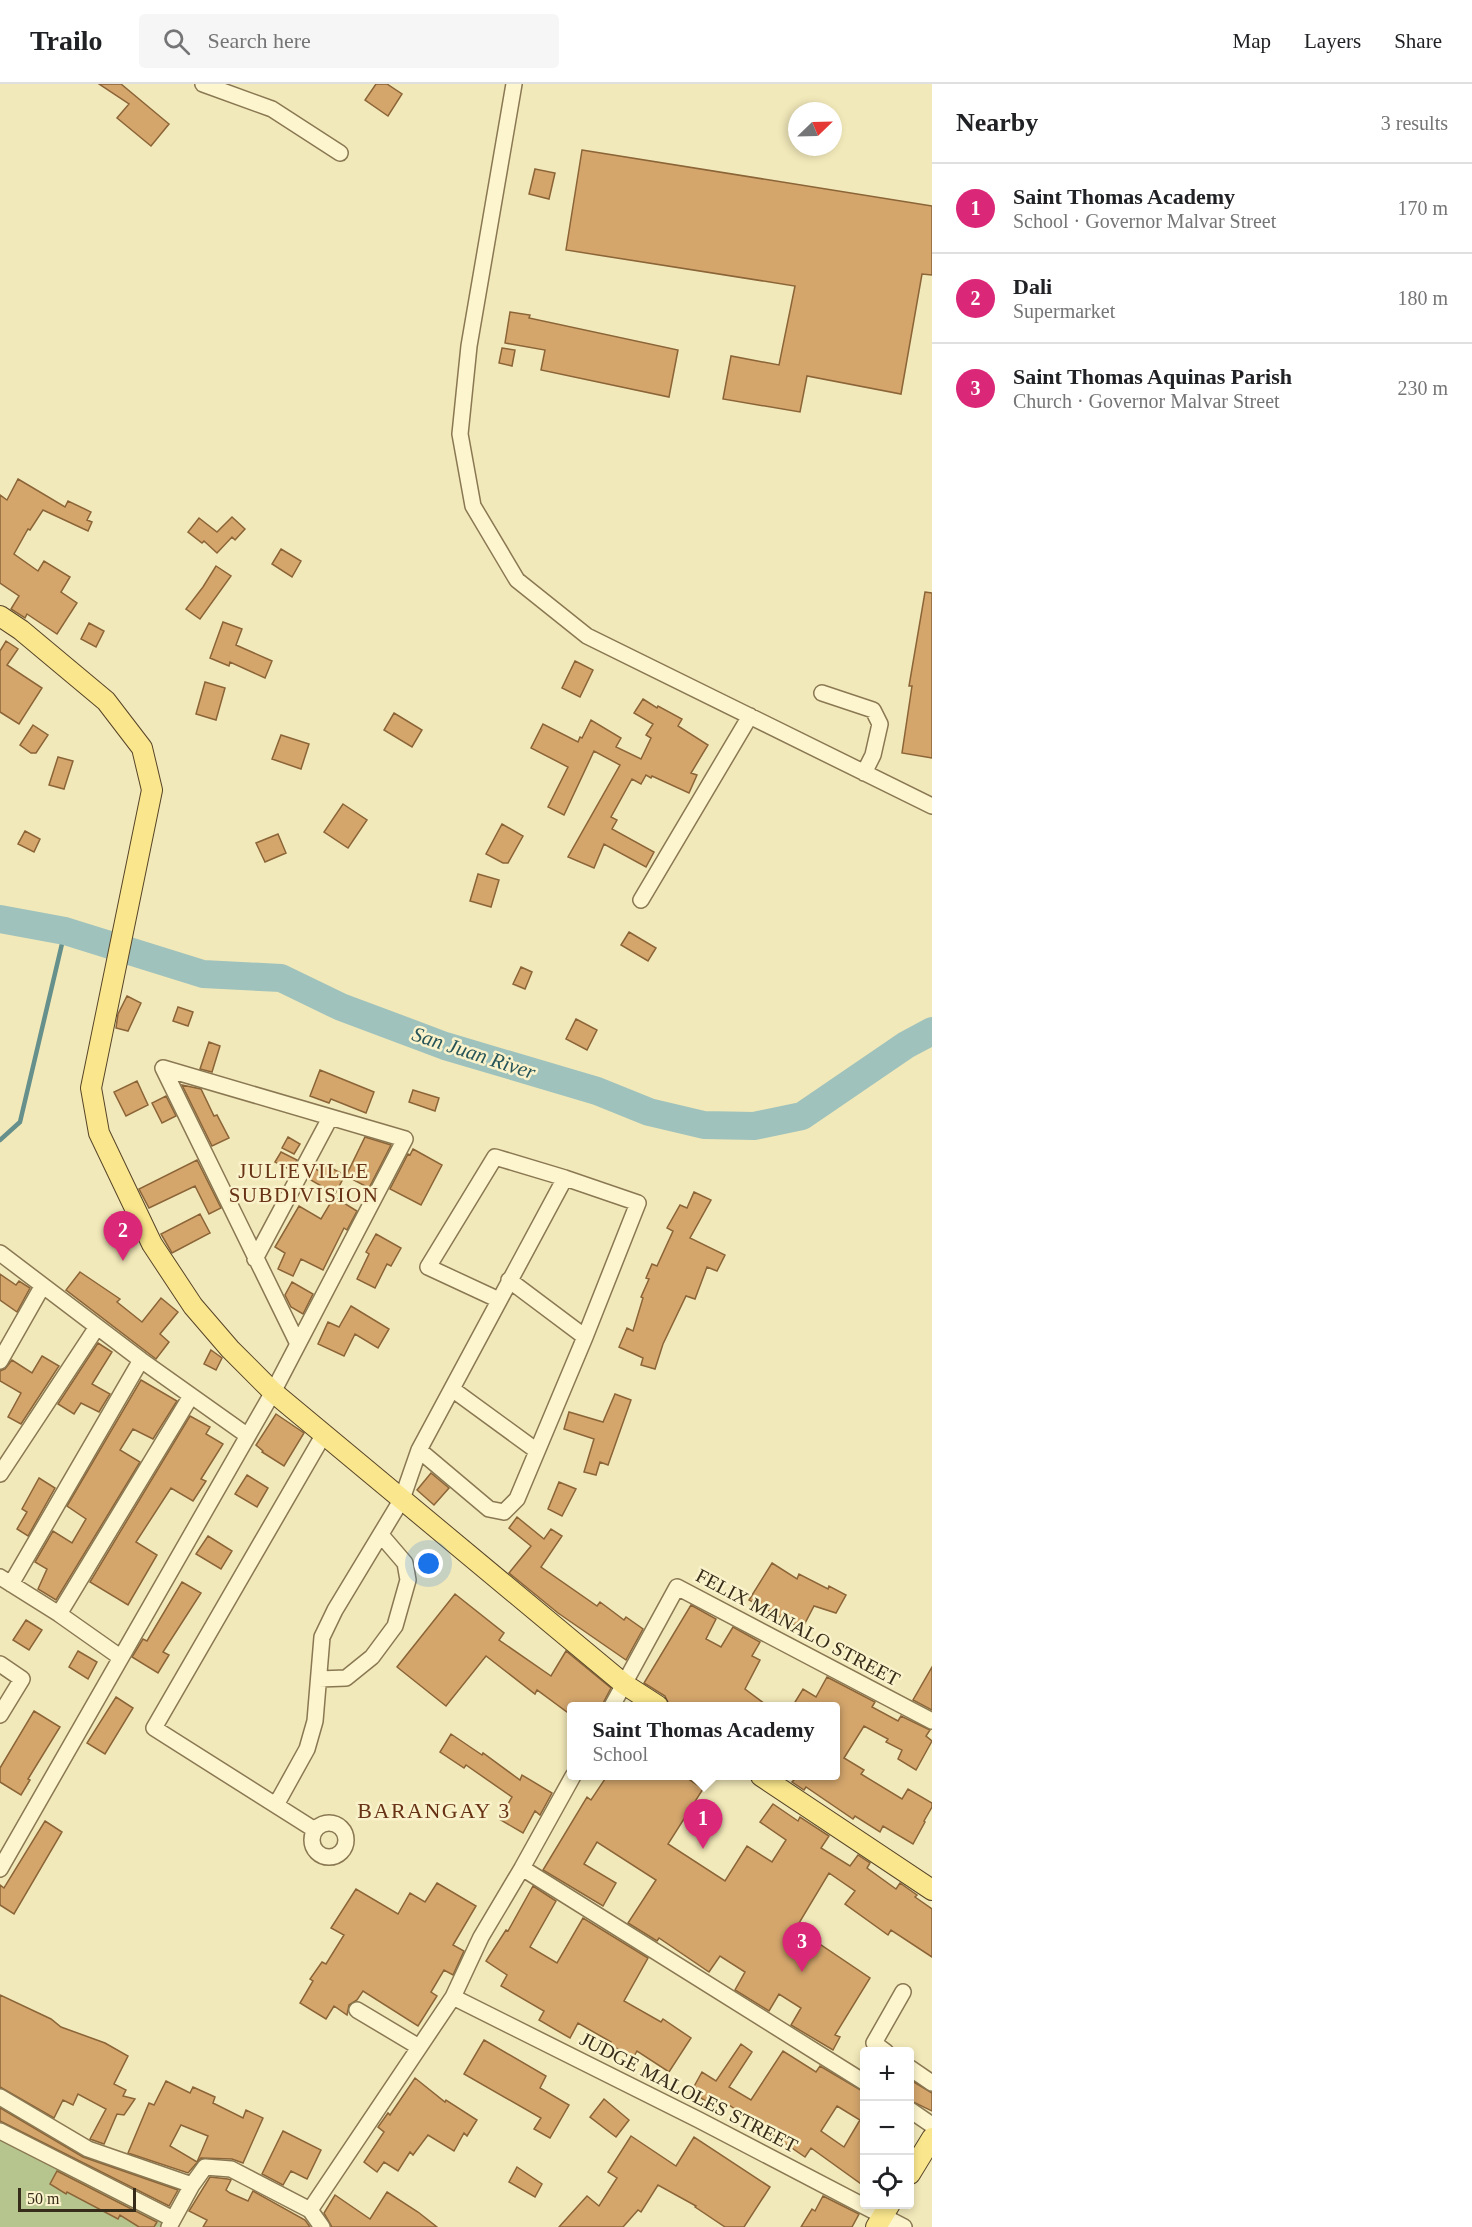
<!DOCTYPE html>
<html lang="en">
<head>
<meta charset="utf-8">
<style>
  :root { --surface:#fff; --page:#f6f6f6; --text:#202124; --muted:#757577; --line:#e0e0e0; --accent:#db2777 }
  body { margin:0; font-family:Georgia,serif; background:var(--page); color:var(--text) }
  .controls { position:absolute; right:18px; bottom:18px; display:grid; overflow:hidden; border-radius:6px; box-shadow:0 3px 9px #0003 }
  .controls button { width:54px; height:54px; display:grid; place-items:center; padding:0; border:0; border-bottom:2px solid var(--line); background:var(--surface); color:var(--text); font:30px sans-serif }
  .compass { position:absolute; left:788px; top:18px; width:54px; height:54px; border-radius:50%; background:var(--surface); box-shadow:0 3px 9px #0003; rotate:67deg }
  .scale { position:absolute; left:18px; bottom:15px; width:118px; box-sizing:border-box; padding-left:6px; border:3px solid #372c1a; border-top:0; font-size:16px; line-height:21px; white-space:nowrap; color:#372c1a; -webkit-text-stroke:4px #f9f2ca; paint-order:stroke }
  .you { position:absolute; left:429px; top:1480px; width:21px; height:21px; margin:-15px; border:4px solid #fff; border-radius:50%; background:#1a73e8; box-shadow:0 0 0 9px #1a73e833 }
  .badge { display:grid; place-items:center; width:39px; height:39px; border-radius:50%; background:var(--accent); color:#fff; font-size:20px; font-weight:700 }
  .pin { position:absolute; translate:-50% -50px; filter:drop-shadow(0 2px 3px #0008) }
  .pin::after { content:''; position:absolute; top:32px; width:21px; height:18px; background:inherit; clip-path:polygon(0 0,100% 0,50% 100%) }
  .popup { position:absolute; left:567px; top:1618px; width:273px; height:78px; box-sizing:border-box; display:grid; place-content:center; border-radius:6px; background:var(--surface); filter:drop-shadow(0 2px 4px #0005); font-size:20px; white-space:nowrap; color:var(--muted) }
  .popup b { font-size:22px; color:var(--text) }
  .popup::after { content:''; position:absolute; left:50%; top:100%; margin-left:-12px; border:12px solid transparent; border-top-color:var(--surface) }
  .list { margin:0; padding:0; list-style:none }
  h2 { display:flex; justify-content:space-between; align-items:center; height:78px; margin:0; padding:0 24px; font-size:26px }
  h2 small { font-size:20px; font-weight:400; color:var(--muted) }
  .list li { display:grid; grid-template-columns:39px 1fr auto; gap:18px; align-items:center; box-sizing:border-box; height:90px; padding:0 24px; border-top:2px solid var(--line) }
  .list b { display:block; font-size:22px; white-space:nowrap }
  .list p { margin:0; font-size:20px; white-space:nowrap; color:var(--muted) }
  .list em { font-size:20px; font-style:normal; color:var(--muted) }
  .icon { flex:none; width:33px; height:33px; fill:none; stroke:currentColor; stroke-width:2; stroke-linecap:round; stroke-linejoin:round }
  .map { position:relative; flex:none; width:932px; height:2143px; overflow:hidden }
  header { display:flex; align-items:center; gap:36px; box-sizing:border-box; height:84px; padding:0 30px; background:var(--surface); border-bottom:2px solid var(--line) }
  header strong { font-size:28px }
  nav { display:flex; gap:33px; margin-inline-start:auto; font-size:21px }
  .search { width:420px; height:54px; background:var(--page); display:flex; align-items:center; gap:15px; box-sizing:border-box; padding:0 21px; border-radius:6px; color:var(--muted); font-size:22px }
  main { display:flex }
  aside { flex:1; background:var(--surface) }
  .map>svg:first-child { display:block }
</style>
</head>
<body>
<header>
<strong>Trailo</strong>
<div class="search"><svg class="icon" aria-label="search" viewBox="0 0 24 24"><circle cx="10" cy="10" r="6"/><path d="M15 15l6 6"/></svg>Search here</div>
<nav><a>Map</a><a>Layers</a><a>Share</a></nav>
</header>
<main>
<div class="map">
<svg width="932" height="2143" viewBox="0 0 932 2143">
  <rect width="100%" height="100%" fill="#f2e9ba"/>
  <path fill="#b6c48e" d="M0,2046L65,2088L180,2143H0Z"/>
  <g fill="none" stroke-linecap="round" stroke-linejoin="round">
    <path stroke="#66908b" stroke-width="4.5" d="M0,1056L20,1038L65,847"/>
    <path stroke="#9fc2bc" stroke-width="28" d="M0,835L65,847L203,890L281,894L341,923L445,962L597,1007L649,1028L704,1041L754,1042L802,1032L906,961L932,947"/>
  </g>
  <path fill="#d4a66c" stroke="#8b6437" stroke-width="1.5" fill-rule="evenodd" d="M99,0H121L169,40L151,62L117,34L129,20Z
    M376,0H387L402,10L388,32L365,16Z
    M582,66L932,122V191L922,190L901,310L807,292L800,328L723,315L731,272L779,281L795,202L566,166Z
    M535,85L555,89L549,115L529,110Z
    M510,228L530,231L529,234L678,266L669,313L541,286L545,266L505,259Z
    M502,264L515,266L512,282L499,279Z
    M18,395L65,423L68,417L91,428L87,436L92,438L88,447L43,426L30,446L28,445L14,470L38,487L44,477L70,493L61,508L77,519L57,550L27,530L25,534L11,525L19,512L0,499V411L7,416Z
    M232,433L245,445L235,456L232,453L217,469L204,457L202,459L188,448L199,434L217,448Z
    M281,465L301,477L292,493L272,480Z
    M216,482L231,492L200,535L186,525L203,503Z
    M925,508L932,509V674L902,669L912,602H909Z
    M223,538L242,545L236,561L272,577L265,594L230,578L229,582L210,574Z
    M89,539L104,547L96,563L81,555Z
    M6,557L18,565L7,581L42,604L19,640L0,628V567Z
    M575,577L593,586L580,613L562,604Z
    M205,598L225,604L216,636L196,630Z
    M643,615L657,624L658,622L682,635L678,642L708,661L691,689L697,691L689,709L652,692L651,694L646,691L641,700L632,695L611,733L617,736L612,745L654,768L646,783L604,760L594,784L568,773L620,681L594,667L564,731L548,723L568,683L531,664L543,640L578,658L580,653L582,654L591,636L621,654L616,663L641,675L651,654L646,651L653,640L634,629Z
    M394,629L422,646L412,663L384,646Z
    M33,641L48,651L36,669H31L20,661Z
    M281,651L309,660L301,685L272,675Z
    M58,673L73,677L64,705L49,701Z
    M343,720L367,736L348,764L324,748Z
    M502,740L523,752L508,779H503L486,770Z
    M25,747L40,755L34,768L18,760Z
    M278,750L286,769L265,778L256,759Z
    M478,790L499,796L491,823L470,817Z
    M629,848L656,864L648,877L621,861Z
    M521,883L532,888L525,905L513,900Z
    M127,912L141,919L128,947L116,944L118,930Z
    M178,923L193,928L188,942L173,937Z
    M576,935L597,946L587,966L566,955Z
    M209,958L220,962L212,988L200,985Z
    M320,986L374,1008L366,1029L331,1015L329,1019L310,1012Z
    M137,997L148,1021L126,1032L114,1008Z
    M182,1001L201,1005L214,1032L217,1031L229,1054L212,1062Z
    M413,1006L439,1014L435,1027L409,1018Z
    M166,1012L176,1032L162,1039L152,1019Z
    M288,1053L300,1060L294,1070L282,1064Z
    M365,1053L391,1061L369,1104L346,1092Z
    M413,1065L442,1081L421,1121L390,1105L408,1070L410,1071Z
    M281,1068L297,1076L291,1086L275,1078Z
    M197,1076L221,1124L209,1130L195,1102L149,1124L139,1105Z
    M323,1080L345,1091L335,1110L309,1095L314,1084L319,1087Z
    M694,1108L711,1116L690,1154L725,1171L717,1187L707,1183L695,1215L686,1212L663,1260L655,1285L641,1281L643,1274L619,1263L627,1244L633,1247L643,1214L641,1213L649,1195L646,1194L652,1180L657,1182L673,1147L667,1144L680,1121L687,1124Z
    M334,1113L357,1127L347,1146L344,1144L323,1186L301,1175L293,1192L278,1185L285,1169L275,1163L299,1122L321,1135Z
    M200,1130L210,1149L172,1169L161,1150Z
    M376,1150L401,1164L391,1182L387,1180L375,1204L357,1195L369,1170L366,1168Z
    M80,1188L120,1215L117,1218L142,1238L161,1214L178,1228L160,1250L169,1258L156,1275L66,1206Z
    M0,1190L16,1201L19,1197L30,1204L17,1228L0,1216Z
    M292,1198L313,1210L303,1230L291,1223L285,1211Z
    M351,1222L389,1245L378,1264L355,1250L344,1272L318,1260L328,1238L339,1243Z
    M98,1259L112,1268L92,1300L110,1310L99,1328L81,1319L74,1330L58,1320Z
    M211,1266L222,1274L216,1286L204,1280Z
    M42,1272L59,1282L21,1340L8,1333L21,1309L0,1297V1287L5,1285L12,1276L32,1289Z
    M141,1296L177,1317L153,1355L133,1345L120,1366L140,1378L56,1516L38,1505L47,1485L35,1478L53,1447L72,1459L86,1435L67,1422Z
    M615,1310L631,1316L608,1381L600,1378L596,1391L584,1388L594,1355L564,1345L569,1328L603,1338Z
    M276,1330L304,1349L284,1382L262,1368L263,1367L256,1361Z
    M190,1332L210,1343L206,1350L223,1360L201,1395L206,1397L193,1417L171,1404L136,1458L157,1471L128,1521L90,1498Z
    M431,1389L449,1404L434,1421L417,1406Z
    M247,1391L268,1404L257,1423L235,1410Z
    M39,1394L55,1404L28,1452L17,1445L27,1428L22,1425Z
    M559,1398L576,1405L562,1432L548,1425Z
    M517,1433L544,1455L551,1445L562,1452L541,1483L597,1522L600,1518L624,1536L626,1533L643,1545L626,1576L558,1529L509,1489L531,1462L509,1444Z
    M208,1452L232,1467L221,1485L196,1470Z
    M772,1479L797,1495L799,1490L828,1505L829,1502L846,1511L836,1529L814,1522L802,1545L749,1516Z
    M182,1498L201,1509L163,1568L169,1571L158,1589L132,1573L143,1555L147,1557Z
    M455,1510L504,1549L499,1556L551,1592L566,1567L611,1604L601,1623H571V1631L537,1606L535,1610L486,1572L446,1622L397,1583Z
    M691,1521L716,1535L706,1555L721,1563L733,1543L760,1558L752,1572L760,1576L745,1605L769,1623H670L665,1612L644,1599Z
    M26,1536L42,1546L29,1566L13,1556Z
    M78,1567L97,1578L88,1595L69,1583Z
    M932,1583V1626L913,1616Z
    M827,1593L875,1618L872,1623L898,1637L901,1632L930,1646L926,1652L932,1657L916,1686L898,1675L902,1666L886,1658L888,1655L864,1642L844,1674L864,1686L861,1690L902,1715L908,1705L932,1719V1723L924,1737L925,1738L913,1760L883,1742L880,1748L855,1732L853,1735L806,1703L804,1706L792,1698L795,1695L789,1692H835V1623H792L803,1605L816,1613Z
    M116,1613L133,1624L105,1670L87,1659Z
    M34,1627L60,1643L28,1695L30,1696L21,1711L0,1698V1684Z
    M451,1650L482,1671L483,1669L520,1696L522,1691L552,1709L540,1731L535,1727L523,1749L499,1735L512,1713L466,1681L464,1684L440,1668Z
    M607,1692H684L703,1705L668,1760L725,1797L747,1762L772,1778L786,1756L760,1738L773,1720L798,1737L800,1733L829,1752L821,1764L850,1782L858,1771L870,1779L867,1784L896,1805L900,1799L917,1811L915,1813L932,1825V1873L891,1846L888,1851L845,1820L855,1807L829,1789L796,1844L870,1894L835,1951L840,1953L833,1966L791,1941L801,1924L779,1910L769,1927L735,1906L745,1888L720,1872L709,1888L659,1854L657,1857L628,1839L656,1796L597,1758L584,1780L616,1799L603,1822L543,1786L587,1713L591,1716Z
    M45,1737L62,1748L14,1830L0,1821V1801L4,1804Z
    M437,1799L476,1822L453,1861L464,1867L453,1891L444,1886L431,1908L437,1912L418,1942L363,1907L357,1916L349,1921L347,1931L334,1922L326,1935L300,1919L313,1897L310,1895L322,1878L326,1880L344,1851L331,1844L356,1805L398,1830L410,1809L425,1818Z
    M533,1802L556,1817L530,1863L557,1879L583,1834L648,1874L624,1917L661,1938L663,1935L691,1954L669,1988L637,1967L633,1974L609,1960L611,1958L578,1939L570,1954L539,1936L544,1927L501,1902L507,1891L486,1877L506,1846L508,1847Z
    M0,1911L51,1935L61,1943L105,1959L128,1972L114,2000L126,2006L123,2012L135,2015L124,2031L117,2030L104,2060L90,2055L106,2025L78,2010L73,2021L63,2016L54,2034L0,2003Z
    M484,1956L546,1992L540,2004L569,2021L550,2054L534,2045L541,2034L464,1990Z
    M741,1960L752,1968L729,2003L751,2016L783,1967L816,1988L820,1982L864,2008V2102L811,2064L805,2073L726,2019L720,2030L704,2021L706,2017L691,2008L702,1988L716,1997ZM837,2022L860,2036L844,2063L821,2047Z
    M415,1994L445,2018L446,2016L477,2036L467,2052L464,2049L454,2067L428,2051L413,2071L410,2068L398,2087L384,2078L377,2088L364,2078L384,2048L378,2043L388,2029L390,2031Z
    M909,1995L932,2009V2027L909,2016Z
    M166,1997L190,2009L193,2003L215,2013L213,2019L243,2034L246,2026L263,2034L243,2079L232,2075L201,2074L188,2089L128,2069L149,2019L154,2021ZM181,2041L208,2052L197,2078L170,2062Z
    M604,2015L629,2036L616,2053L590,2033Z
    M0,2024L83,2073L178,2106L169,2122L0,2037Z
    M283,2047L321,2066L307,2095L291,2087L283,2101L262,2090Z
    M631,2052L676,2082L694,2053L770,2103L744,2143H725L695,2123L696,2122L658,2101L641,2128L638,2126L623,2143H559L587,2112L599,2122L617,2094L608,2088Z
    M517,2083L542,2100L535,2113L509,2098Z
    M57,2087L157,2138L154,2143H139L120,2131L118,2135L67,2108L66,2110L50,2100Z
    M210,2093L228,2095L231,2096L226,2106L230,2109L248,2117L253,2107L305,2136L310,2143H203L207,2136L189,2127Z
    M387,2108L418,2128L437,2143H332L324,2129L335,2111L370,2135Z
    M823,2112L859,2130L852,2143H801L812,2125L815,2127Z"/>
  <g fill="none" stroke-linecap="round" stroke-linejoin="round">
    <g stroke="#8a7853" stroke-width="18">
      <path id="minor" d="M203,0L272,25L340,69
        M514,0L469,262L460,350L473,422L517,496L587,552L932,722
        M822,609L873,626L880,640L873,671L864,689
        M641,816L750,632
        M0,1169L141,1276L248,1352
        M255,1175L330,1034
        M509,1196L585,1253
        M0,1277L42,1203
        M452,1305L537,1367
        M419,1366L489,1425L504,1428L517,1415L585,1253L638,1119L565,1094L495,1073L428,1183L499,1216
        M0,1390L97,1243
        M0,1493L59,1530L120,1573
        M11,1500L141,1276
        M59,1530L191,1312
        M0,1580L22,1595L0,1631
        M319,1595L346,1594L372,1573L395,1542L408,1496L405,1479L381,1451
        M612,1622L677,1503L932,1637
        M276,1721L307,1665L315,1637L322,1553L335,1526L402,1415L419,1366L565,1094
        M312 1756a17 17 0 1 1 34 0a17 17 0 1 1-34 0Z
        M315,1746L154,1644L324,1350
        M522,1784L864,1998
        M0,1785L273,1308L405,1055L163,984L298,1260
        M453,1913L699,2036L904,2143
        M357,1926L419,1963
        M886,1968L874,1959L903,1908
        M910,1984L932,1999
        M0,2013L88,2065L192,2101
        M910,2026L932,2041
        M0,2047L173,2135
        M169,2143L192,2101L205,2083L231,2085L310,2126
        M322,2143L310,2126L453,1913L481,1853L522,1784L573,1692"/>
    </g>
    <g stroke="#574428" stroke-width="22">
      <path id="major" d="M0,532L21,546L106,617L142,664L152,706L91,1004L99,1049L152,1160L193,1222L230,1265L273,1308L624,1600L658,1622
        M761,1692L932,1806
        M910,2090L932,2054
        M876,2143L890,2120"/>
    </g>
    <use href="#minor" stroke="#fcf5ce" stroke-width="15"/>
    <use href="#major" stroke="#fae78d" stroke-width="20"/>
  </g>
  <g text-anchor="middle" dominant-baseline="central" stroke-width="5" stroke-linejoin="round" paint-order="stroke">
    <g font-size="20" fill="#372c1a" stroke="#f9f2ca">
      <text transform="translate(798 1543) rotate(28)">FELIX MANALO STREET</text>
      <text transform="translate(689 2008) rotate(27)">JUDGE MALOLES STREET</text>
    </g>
    <g font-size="21" font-style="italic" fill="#275559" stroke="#f9f2ca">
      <text transform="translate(474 969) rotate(18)">San Juan River</text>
    </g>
    <g font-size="21" letter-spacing="1.5" fill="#683215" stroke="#f9f2ca">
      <text x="304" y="1087">JULIEVILLE<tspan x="304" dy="24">SUBDIVISION</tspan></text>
    </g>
    <g font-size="22" letter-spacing="1.5" fill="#683215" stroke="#f9f2ca">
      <text x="434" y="1726">BARANGAY 3</text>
    </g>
  </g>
</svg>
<div class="controls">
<button>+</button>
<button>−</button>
<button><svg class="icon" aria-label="locate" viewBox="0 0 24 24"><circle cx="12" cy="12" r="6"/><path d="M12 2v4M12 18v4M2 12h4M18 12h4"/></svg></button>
</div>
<svg class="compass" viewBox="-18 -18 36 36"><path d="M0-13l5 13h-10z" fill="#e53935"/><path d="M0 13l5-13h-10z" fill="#757577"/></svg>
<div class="scale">50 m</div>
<div class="you"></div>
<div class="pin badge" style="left:703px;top:1765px">1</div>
<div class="popup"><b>Saint Thomas Academy</b>School</div>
<div class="pin badge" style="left:123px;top:1177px">2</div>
<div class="pin badge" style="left:802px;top:1888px">3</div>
</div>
<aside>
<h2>Nearby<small>3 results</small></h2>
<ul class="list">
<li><span class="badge">1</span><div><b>Saint Thomas Academy</b><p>School · Governor Malvar Street</p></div><em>170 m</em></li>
<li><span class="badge">2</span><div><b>Dali</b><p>Supermarket</p></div><em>180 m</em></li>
<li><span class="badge">3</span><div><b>Saint Thomas Aquinas Parish</b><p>Church · Governor Malvar Street</p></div><em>230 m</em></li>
</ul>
</aside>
</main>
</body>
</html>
